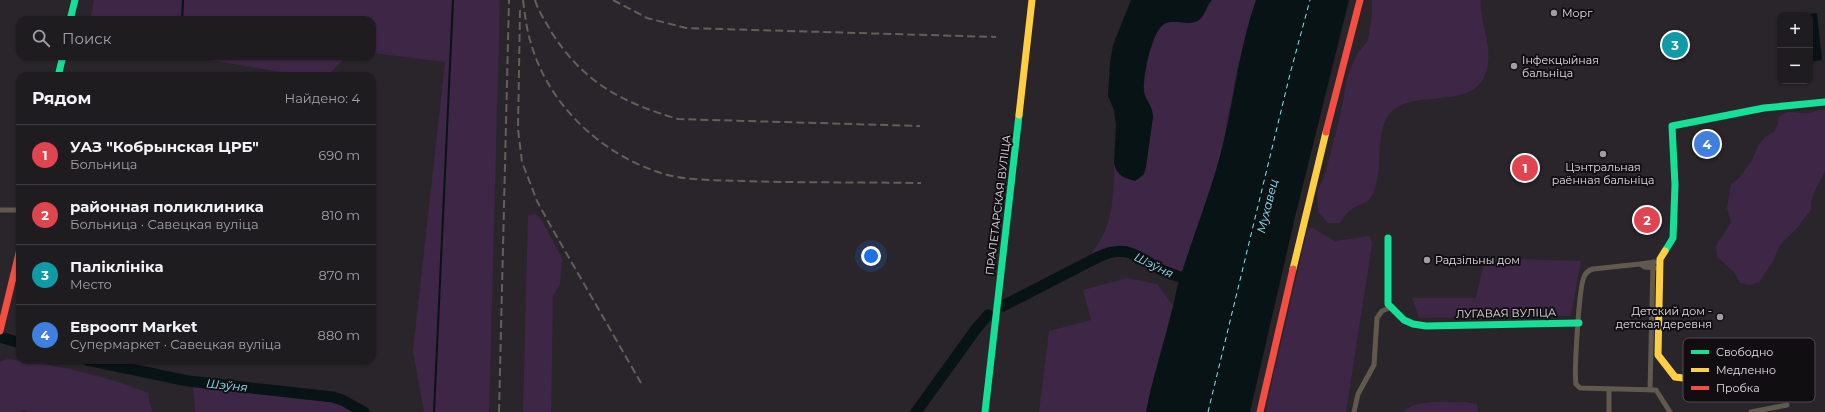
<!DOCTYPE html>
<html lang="ru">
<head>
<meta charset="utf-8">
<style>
  :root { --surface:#1f1c20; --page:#272529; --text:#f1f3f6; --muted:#a1a1a5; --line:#3c3a3e; --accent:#a19da3 }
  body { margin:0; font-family:Montserrat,sans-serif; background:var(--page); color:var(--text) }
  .controls { position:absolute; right:12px; top:12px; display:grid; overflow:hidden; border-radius:8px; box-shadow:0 1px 3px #0004 }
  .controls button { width:36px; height:36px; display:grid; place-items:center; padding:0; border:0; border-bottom:1px solid var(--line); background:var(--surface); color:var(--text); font:20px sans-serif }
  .you { position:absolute; left:871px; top:256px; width:14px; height:14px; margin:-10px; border:3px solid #fff; border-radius:50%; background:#1a73e8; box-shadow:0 0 0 6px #1a73e833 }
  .badge { display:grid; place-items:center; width:26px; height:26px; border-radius:50%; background:var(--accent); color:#fff; font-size:13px; font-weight:700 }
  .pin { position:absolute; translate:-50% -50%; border:2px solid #fff; box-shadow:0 1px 4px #0006 }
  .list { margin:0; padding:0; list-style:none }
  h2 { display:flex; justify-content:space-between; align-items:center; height:52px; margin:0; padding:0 16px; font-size:17px }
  h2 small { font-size:13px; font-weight:400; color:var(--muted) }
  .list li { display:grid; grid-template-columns:26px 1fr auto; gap:12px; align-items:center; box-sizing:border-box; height:60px; padding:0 16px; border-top:1px solid var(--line) }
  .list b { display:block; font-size:15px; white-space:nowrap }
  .list p { margin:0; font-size:13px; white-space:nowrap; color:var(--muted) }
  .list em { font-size:13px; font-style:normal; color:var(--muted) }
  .icon { flex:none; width:22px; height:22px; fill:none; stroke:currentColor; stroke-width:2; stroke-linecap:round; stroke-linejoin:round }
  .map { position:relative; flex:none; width:1825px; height:412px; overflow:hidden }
  .search { position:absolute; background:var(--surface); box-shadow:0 1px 3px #0004; left:16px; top:16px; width:360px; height:44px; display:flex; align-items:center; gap:10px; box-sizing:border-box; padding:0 14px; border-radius:12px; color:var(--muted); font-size:15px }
  .panel { position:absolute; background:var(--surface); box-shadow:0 1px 3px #0004; left:16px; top:72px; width:360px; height:292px; border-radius:12px }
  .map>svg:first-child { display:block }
</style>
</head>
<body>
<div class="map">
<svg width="1825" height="412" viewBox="0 0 1825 412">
  <rect width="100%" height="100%" fill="#29252b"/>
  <path fill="#3e2647" d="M94,0H500L489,412H424L413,351L445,62L372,53V20H90Z
    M1212,0H1256L1238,65L1224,139L1217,168L1180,277L1167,273L1129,252L1119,250L1108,252L1083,264C1112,231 1114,206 1114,163L1116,171L1139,179L1144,174L1153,117C1153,106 1145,101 1144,91C1143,78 1152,30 1164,24C1172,20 1184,22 1192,23L1205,12Z
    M1372,0H1481C1479,21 1491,40 1488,63C1482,115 1419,86 1391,112C1374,129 1384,169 1374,191C1369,204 1363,202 1352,209C1347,212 1343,218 1340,223H1328L1318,212L1317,192L1325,174L1341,112L1347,77L1357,54L1368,40L1372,15Z
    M158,56H347L327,76H306L197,58Z
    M1825,109V172L1817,186L1811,201V210L1797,228L1780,245L1772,263L1759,282L1750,285L1740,283L1735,273L1717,257L1716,246L1731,222L1727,208L1731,184L1738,179L1751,162L1758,146L1765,137L1774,132L1778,123V118C1788,109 1791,113 1802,113C1809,114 1818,110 1825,109Z
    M536,214L541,219L562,258L560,284L553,296L551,412H523L528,215Z
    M1311,227L1335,241L1370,236L1372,244L1346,412H1265L1307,231Z
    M1485,258L1581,261L1571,316L1419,318L1412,298H1476Z
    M1127,278L1157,284L1173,306L1151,388L1146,412H1039L1049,331L1091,320L1083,290Z
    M7,359C54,364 104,375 148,393L152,412H29L24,410L19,412H0V362Z
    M193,387L330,401L345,405L357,412H195Z
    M1466,402L1477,404L1478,412H1404C1414,398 1449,403 1466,402Z"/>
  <path fill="#071315" d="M1131,0H1212C1206,5 1206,15 1199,20C1189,27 1176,19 1166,23C1152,28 1142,78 1144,92C1146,101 1153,106 1153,117L1146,167L1144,174L1135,181C1123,178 1117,175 1114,163L1116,125L1114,110L1108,96L1110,63L1113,45Z
    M1256,0H1349L1296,213L1250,412H1146C1154,370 1169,330 1177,288C1192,238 1212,191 1224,140C1235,93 1240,45 1256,0Z
    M1817,13L1822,60L1810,62V15H1800Z"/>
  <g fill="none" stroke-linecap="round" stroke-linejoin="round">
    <path stroke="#071315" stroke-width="2" d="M182,20L183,0
      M434,412L453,0"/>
    <path stroke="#071315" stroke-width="11" d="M1003,306L1098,257C1128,243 1137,257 1162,270C1172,275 1184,278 1195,282
      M0,337L20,343
      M87,360L188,381L333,397L342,400L364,412
      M916,412L976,329L988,315"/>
    <path stroke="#7fecfd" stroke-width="1" stroke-dasharray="5 4" stroke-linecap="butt" d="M1208,412L1290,74L1310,0"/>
    <path stroke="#61594e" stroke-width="5" d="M0,210H20
      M1640,264L1593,269C1589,270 1586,272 1584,277C1579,287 1574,372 1576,384L1580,388L1656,390L1670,412
      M1655,268L1645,267L1640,264L1655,262
      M1691.5 379a4.5 4.5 0 1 1 9 0a4.5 4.5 0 1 1-9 0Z
      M1650,390L1653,262
      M1354,412L1358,394L1374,365L1377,318L1382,311L1391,307
      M1609,412V389
      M1751,412L1787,405"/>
    <path stroke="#16e098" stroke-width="7" d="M70,20L75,0
      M58,76L63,56
      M1388,238V304L1404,320L1413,324L1426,326L1579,323
      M1665,251L1673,238L1675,185L1672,126L1764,108L1825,102
      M985,412L1019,115"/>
    <path stroke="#ffcf43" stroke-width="7" d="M1019,115L1032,0
      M1665,251L1660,259L1658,355L1675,377L1691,379
      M1293,269L1326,132"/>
    <path stroke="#f24e42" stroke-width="7" d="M1326,132L1360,0
      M0,331L20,249
      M1260,412L1293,269"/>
    <path stroke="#645f59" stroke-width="2" stroke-dasharray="8 4" stroke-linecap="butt" d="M523,0C525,16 527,32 532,47C551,108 604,156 664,174C690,181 717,180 743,181C802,183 862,182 921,183
      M535,0C538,11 546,22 552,33C584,83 623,103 678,119L920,126
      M613,0L647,18L686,28L996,37
      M520,10L518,129L522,162L537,201L549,223L641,383
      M499,412L509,0"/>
  </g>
  <g fill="#a19da3" stroke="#110e12" stroke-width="1.5">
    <circle cx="1554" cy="13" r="4"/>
    <circle cx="1514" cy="66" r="4"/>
    <circle cx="1603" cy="154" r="4"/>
    <circle cx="1427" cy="260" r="4"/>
    <circle cx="1720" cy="317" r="4"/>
  </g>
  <g text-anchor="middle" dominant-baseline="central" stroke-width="4" stroke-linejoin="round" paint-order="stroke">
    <g font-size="11" fill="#e2dde4" stroke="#110e12" text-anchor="start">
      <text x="1562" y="13">Морг</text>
      <text x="1522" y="60">Інфекцыйная<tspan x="1522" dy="13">бальніца</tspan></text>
      <text x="1603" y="167" text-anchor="middle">Цэнтральная<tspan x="1603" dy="13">раённая бальніца</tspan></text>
      <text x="1435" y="260">Радзільны дом</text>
      <text x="1712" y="311" text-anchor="end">Детский дом -<tspan x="1712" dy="13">детская деревня</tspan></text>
    </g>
    <g font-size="11" fill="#e2dde4" stroke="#110e12">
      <text transform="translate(998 205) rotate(-83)">ПРАЛЕТАРСКАЯ ВУЛІЦА</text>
      <text transform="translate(1506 313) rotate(-1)">ЛУГАВАЯ ВУЛІЦА</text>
    </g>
    <g font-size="12" font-style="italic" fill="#7fecfd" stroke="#110e12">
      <text transform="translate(1267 206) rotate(-76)">Мухавец</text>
      <text transform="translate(1154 265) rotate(26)">Шэўня</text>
      <text transform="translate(227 385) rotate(6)">Шэўня</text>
    </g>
  </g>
  <rect x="1683" y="338" width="132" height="64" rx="6" fill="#110e12" stroke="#504c51" stroke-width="1"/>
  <rect x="1691" y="350" width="18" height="4" fill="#16e098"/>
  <rect x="1691" y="368" width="18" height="4" fill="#ffcf43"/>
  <rect x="1691" y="386" width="18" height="4" fill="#f24e42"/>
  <g font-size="11" fill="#e2dde4">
    <text x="1716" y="356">Свободно</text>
    <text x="1716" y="374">Медленно</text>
    <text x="1716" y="392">Пробка</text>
  </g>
</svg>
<div class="controls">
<button>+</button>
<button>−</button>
</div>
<div class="you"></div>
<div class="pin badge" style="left:1525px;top:168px;background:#e0444e">1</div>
<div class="pin badge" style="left:1647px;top:220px;background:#e0444e">2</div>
<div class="pin badge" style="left:1675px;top:45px;background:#0f9aa8">3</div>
<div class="pin badge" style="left:1707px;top:144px;background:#3f7fe0">4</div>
<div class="search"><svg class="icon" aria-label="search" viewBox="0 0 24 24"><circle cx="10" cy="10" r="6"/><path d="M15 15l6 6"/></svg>Поиск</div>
<section class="panel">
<h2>Рядом<small>Найдено: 4</small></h2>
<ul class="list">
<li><span class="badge" style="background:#e0444e">1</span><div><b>УАЗ &quot;Кобрынская ЦРБ&quot;</b><p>Больница</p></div><em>690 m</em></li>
<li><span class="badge" style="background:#e0444e">2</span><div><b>районная поликлиника</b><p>Больница · Савецкая вуліца</p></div><em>810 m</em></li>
<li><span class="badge" style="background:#0f9aa8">3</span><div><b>Паліклініка</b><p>Место</p></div><em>870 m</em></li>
<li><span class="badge" style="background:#3f7fe0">4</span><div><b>Евроопт Market</b><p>Супермаркет · Савецкая вуліца</p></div><em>880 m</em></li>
</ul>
</section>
</div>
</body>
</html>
